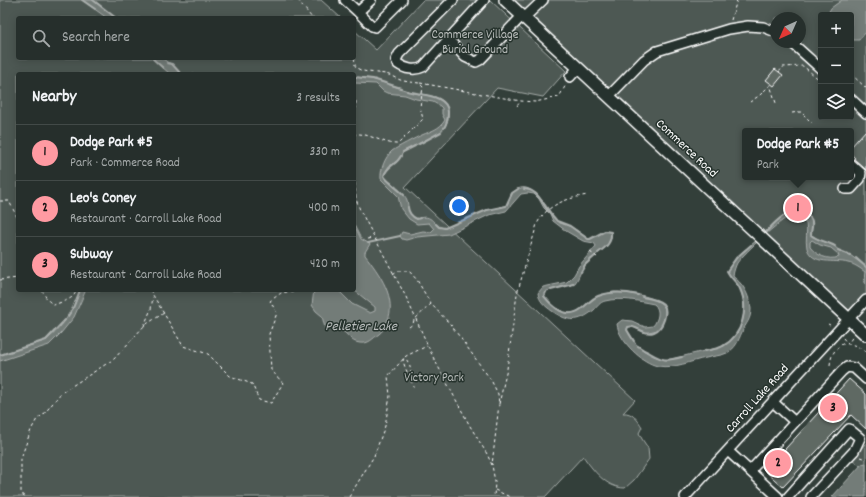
<!DOCTYPE html>
<html lang="en">
<head>
<meta charset="utf-8">
<style>
  :root { --surface:#262f2c; --page:#2e3734; --text:#f1f3f6; --muted:#a4a9a9; --line:#424a48; --accent:#ff9aa2 }
  body { margin:0; font-family:Dekko,sans-serif; background:var(--page); color:var(--text) }
  .controls { position:absolute; right:12px; top:12px; display:grid; overflow:hidden; border-radius:4px; box-shadow:0 2px 10px #0003 }
  .controls button { width:36px; height:36px; display:grid; place-items:center; padding:0; border:0; border-bottom:1px solid var(--line); background:var(--surface); color:var(--text); font:20px sans-serif }
  .compass { position:absolute; left:770px; top:12px; width:36px; height:36px; border-radius:50%; background:var(--surface); box-shadow:0 2px 10px #0003; rotate:225deg }
  .you { position:absolute; left:459px; top:206px; width:14px; height:14px; margin:-10px; border:3px solid #fff; border-radius:50%; background:#1a73e8; box-shadow:0 0 0 6px #1a73e833 }
  .badge { display:grid; place-items:center; width:26px; height:26px; border-radius:50%; background:var(--accent); color:#111; font-size:13px; font-weight:700 }
  .pin { position:absolute; translate:-50% -50%; border:2px solid #fff; box-shadow:0 1px 4px #0006 }
  .popup { position:absolute; left:742px; top:128px; width:112px; height:52px; box-sizing:border-box; display:grid; place-content:center; border-radius:4px; background:var(--surface); filter:drop-shadow(0 1px 3px #0005); font-size:13px; white-space:nowrap; color:var(--muted) }
  .popup b { font-size:15px; color:var(--text) }
  .popup::after { content:''; position:absolute; left:50%; top:100%; margin-left:-8px; border:8px solid transparent; border-top-color:var(--surface) }
  .list { margin:0; padding:0; list-style:none }
  h2 { display:flex; justify-content:space-between; align-items:center; height:52px; margin:0; padding:0 16px; font-size:17px }
  h2 small { font-size:13px; font-weight:400; color:var(--muted) }
  .list li { display:grid; grid-template-columns:26px 1fr auto; gap:12px; align-items:center; box-sizing:border-box; height:56px; padding:0 16px; border-top:1px solid var(--line) }
  .list b { display:block; font-size:15px; white-space:nowrap }
  .list p { margin:0; font-size:13px; white-space:nowrap; color:var(--muted) }
  .list em { font-size:13px; font-style:normal; color:var(--muted) }
  .icon { flex:none; width:22px; height:22px; fill:none; stroke:currentColor; stroke-width:2; stroke-linecap:round; stroke-linejoin:round }
  .map { position:relative; flex:none; width:866px; height:497px; overflow:hidden }
  .search { position:absolute; background:var(--surface); box-shadow:0 2px 10px #0003; left:16px; top:16px; width:340px; height:44px; display:flex; align-items:center; gap:10px; box-sizing:border-box; padding:0 14px; border-radius:4px; color:var(--muted); font-size:15px }
  .panel { position:absolute; background:var(--surface); box-shadow:0 2px 10px #0003; left:16px; top:72px; width:340px; height:220px; border-radius:4px }
  .map>svg:first-child { display:block }
</style>
</head>
<body>
<div class="map">
<svg width="866" height="497" viewBox="0 0 866 497">
  <rect width="100%" height="100%" fill="#333f3a"/>
  <filter id="ink" filterUnits="userSpaceOnUse"><feTurbulence type="fractalNoise" baseFrequency=".025" numOctaves="2"/><feDisplacementMap in="SourceGraphic" scale="8" xChannelSelector="R" yChannelSelector="G"/><feConvolveMatrix kernelMatrix="1 2 1 2 8 2 1 2 1" color-interpolation-filters="sRGB"/></filter>
  <g filter="url(#ink)">
    <path fill="#4d5853" stroke="#a6aca9" fill-rule="evenodd" d="M0,0H321L341,18H18V58H354V30L376,50L423,0H490L566,71L543,97L497,88L405,187L635,400L623,413C632,412 638,420 642,427L639,433L642,439L648,448L649,459L634,480L625,488C606,488 593,470 583,456L545,497H0ZM18,74H354V290H18Z
      M507,0H866V299L848,317ZM821,15H851V117H821ZM776,18H800V42H776ZM745,131H851V177H745Z
      M866,443V471L852,459Z"/>
    <path fill="#737b78" stroke="#abb0ae" fill-rule="evenodd" d="M82,0H93L116,18H107Z
      M842,0H866V32L859,40H851V15H827L831,8Z
      M152,58H162L167,62L172,64L181,74H170Z
      M354,77C377,77 397,89 419,94C427,96 436,95 443,101C452,109 449,126 439,133L404,151L397,162L389,166L384,174L385,179C391,181 405,194 407,200C409,208 407,215 417,219C434,212 432,227 445,228L487,210L506,206C510,201 510,194 516,190C533,179 548,210 556,220C558,223 561,223 564,224C573,227 581,233 588,239H590L605,231L611,232C613,249 592,254 584,266C580,272 579,278 575,283L547,291L544,293V296C551,305 559,314 571,313C583,312 589,299 599,296C604,294 609,293 614,292C625,292 665,296 665,311C665,318 662,325 657,330L645,333L631,326L627,328C630,344 652,359 668,360L720,347C743,338 749,309 740,289C737,282 731,279 727,271L728,269L742,252L756,241L783,215L791,213H799L809,216L812,222L811,235L818,239L834,246L841,252L850,255L866,267V285L864,283L865,272C860,268 854,264 848,263C835,259 812,266 807,248C805,240 808,231 806,223L797,217L791,215C779,221 745,252 737,263C735,267 734,271 733,275C735,279 739,281 741,284C747,291 750,301 751,309C751,320 746,323 742,332C738,341 736,348 727,353C721,356 712,356 706,358C691,361 674,369 658,366C642,363 619,341 617,324L622,320L632,321L645,327L653,326C658,320 661,310 654,304C638,301 621,297 605,301C600,302 597,307 594,310C578,323 568,322 552,311C545,306 539,301 538,293L543,287L567,282L574,275L579,266L596,246L594,243L583,241L566,231L553,221L550,214L544,208L539,199L534,194L528,193L521,194L506,211L489,215L449,234L417,237L406,240L402,239L400,236L402,232L410,234L423,231L431,232L434,229L429,223L417,224L409,219L401,209L398,196L381,179C380,170 385,157 392,151C396,148 417,137 422,135C431,131 440,129 445,120L442,114V108L440,106L433,102L416,99L405,95L387,93L383,91L376,84L354,83ZM812,240L820,245L831,248L838,254L839,257C828,261 816,255 810,247V242Z
      M354,225L361,239L370,244L365,252V255C379,273 398,299 387,322C385,327 383,331 379,334C372,339 369,344 360,343C349,342 349,333 340,330C335,328 330,330 325,328L322,316L316,311L312,305L314,290H338L352,304L370,313L375,311V307L354,290Z
      M80,290H85V292L74,317L61,333L49,345L0,361V355L44,341C60,332 75,308 80,290Z
      M866,463V497H832L862,464Z"/>
    <g fill="none" stroke-linecap="round" stroke-linejoin="round">
      <path stroke="#abb0ae" stroke-width="2" d="M82,0L95,9
        M93,0L116,18
        M152,58L163,68
        M167,63L172,64L181,74
        M354,77L373,79L401,88
        M407,91C421,95 449,95 448,113C448,119 447,123 444,128
        M419,144L441,132
        M403,152L415,146
        M401,156C396,166 388,164 384,176C386,180 400,191 404,195
        M524,189C536,190 539,197 545,206C548,211 553,216 557,221L570,226L588,239H590L605,231L611,232C612,243 606,247 598,253
        M408,207C408,212 412,217 417,219L420,218
        M436,224L439,227L445,228L487,210L506,206L512,193L518,189
        M766,232C776,221 790,205 807,215C809,216 812,219 812,222C813,226 811,230 811,235C818,241 827,241 835,246
        M368,243L400,236
        M838,250L850,255
        M856,258L866,267
        M581,272L585,265L595,256
        M551,290L574,284
        M546,292L544,296C553,307 566,320 581,309C587,305 591,299 598,296C611,291 625,292 638,295
        M68,316L73,308L80,290
        M634,341L627,330L628,327C636,324 643,336 654,332C663,329 669,311 663,304C658,299 649,298 642,297
        M638,346C642,349 645,351 650,353C664,361 665,361 682,357
        M705,351C711,350 718,349 723,346C743,335 749,308 740,289C737,282 731,279 727,271L736,258L751,245
        M0,355L46,340L65,320"/>
    </g>
    <path fill="#5f6964" stroke="#fff" d="M775,69L783,75L774,86L766,80Z
      M866,130V170L854,159L855,158L851,154V147Z
      M849,379L866,394V429L851,415L783,487L765,471Z"/>
    <g fill="none" stroke-linecap="round" stroke-linejoin="round">
      <g stroke="#fff" stroke-width="12">
        <path id="minor" d="M345,0L358,12
          M371,0L358,12L372,26L375,27L402,0
          M453,0L399,54L396,60L398,64C405,69 415,71 423,67L484,0
          M524,18L543,0
          M449,40L465,57L476,62L480,60L522,16
          M791,42L821,69
          M570,77L578,68
          M609,96L644,60L657,51L729,29L748,26L763,27L776,32
          M851,99L866,113
          M845,189H851L860,179L861,173L851,164
          M795,422L842,371L847,367L854,368L866,379
          M728,451L778,497
          M750,471L795,422L773,402
          M685,497L866,300
          M788,497L849,429L860,438L854,451L811,497"/>
      </g>
      <g stroke="#fff" stroke-width="14">
        <path id="major" d="M505,0L866,335"/>
      </g>
      <path stroke="#fff" stroke-width="1" stroke-dasharray="3 3" stroke-linecap="butt" d="M298,0L312,18
        M731,20L737,0
        M354,52C356,57 353,63 356,67C362,74 382,72 389,75C392,76 395,78 398,79C404,82 412,82 419,83L423,87L420,107L423,119L398,144C385,145 363,130 354,135
        M779,72L783,67L803,66L821,81
        M851,74L866,88
        M420,83L521,101L535,102L559,97L567,83
        M771,83L770,85L776,103
        M750,102L760,95L770,85
        M517,106L520,102
        M792,113L799,112H801L812,123
        M354,128L356,101
        M354,171L356,199L360,210L406,297L433,357L470,426L487,454L492,465L495,482L494,497
        M0,201H9L18,219
        M367,239L373,238
        M590,252L597,257
        M393,274L397,271H409L417,280L431,304L451,325L491,380L498,394L499,404L492,465
        M0,280L18,278
        M42,290C45,296 48,302 54,305C62,301 75,300 76,290
        M150,290L183,346L208,354L230,376L252,384L259,400L271,403L283,383L271,370L269,334L277,313L270,301L281,293L300,290
        M828,324L830,325
        M144,326L151,309L153,297
        M409,327L413,324L414,320L431,304
        M843,338L848,344L853,336
        M830,365C831,355 834,350 842,344C852,343 858,346 866,352
        M412,380C411,373 411,365 406,359H403C404,369 411,377 413,387
        M499,404L507,369L517,294L537,224C546,205 567,198 588,195
        M860,457L866,459
        M495,490L510,497
        M24,497L21,492V458L31,430L37,419L44,414L61,393L114,359L145,325L164,313
        M349,497L374,456L385,426L390,396L388,376L406,356L427,346"/>
      <use href="#minor" stroke="#26332d" stroke-width="9"/>
      <use href="#major" stroke="#26332d" stroke-width="11"/>
    </g>
  </g>
  <g text-anchor="middle" dominant-baseline="central" stroke-width="3" stroke-linejoin="round" paint-order="stroke">
    <g font-size="13" fill="#b8bcba" stroke="#26332d">
      <text x="475" y="35">Commerce Village<tspan x="475" dy="15">Burial Ground</tspan></text>
      <text x="434" y="378">Victory Park</text>
    </g>
    <g font-size="13" fill="#fff" stroke="#26332d">
      <text transform="translate(686 149) rotate(43)">Commerce Road</text>
      <text transform="translate(758 399) rotate(-48)">Carroll Lake Road</text>
    </g>
    <g font-size="14" font-style="italic" fill="#b9bdbc" stroke="#26332d">
      <text x="361" y="327">Pelletier Lake</text>
    </g>
  </g>
</svg>
<div class="controls">
<button>+</button>
<button>−</button>
<button><svg class="icon" aria-label="layers" viewBox="0 0 24 24"><path d="M12 4l9 5-9 5-9-5zM3 14l9 5 9-5"/></svg></button>
</div>
<svg class="compass" viewBox="-18 -18 36 36"><path d="M0-13l5 13h-10z" fill="#e53935"/><path d="M0 13l5-13h-10z" fill="#a4a9a9"/></svg>
<div class="you"></div>
<div class="pin badge" style="left:798px;top:208px">1</div>
<div class="popup"><b>Dodge Park #5</b>Park</div>
<div class="pin badge" style="left:778px;top:463px">2</div>
<div class="pin badge" style="left:833px;top:408px">3</div>
<div class="search"><svg class="icon" aria-label="search" viewBox="0 0 24 24"><circle cx="10" cy="10" r="6"/><path d="M15 15l6 6"/></svg>Search here</div>
<section class="panel">
<h2>Nearby<small>3 results</small></h2>
<ul class="list">
<li><span class="badge">1</span><div><b>Dodge Park #5</b><p>Park · Commerce Road</p></div><em>330 m</em></li>
<li><span class="badge">2</span><div><b>Leo's Coney</b><p>Restaurant · Carroll Lake Road</p></div><em>400 m</em></li>
<li><span class="badge">3</span><div><b>Subway</b><p>Restaurant · Carroll Lake Road</p></div><em>420 m</em></li>
</ul>
</section>
</div>
</body>
</html>
